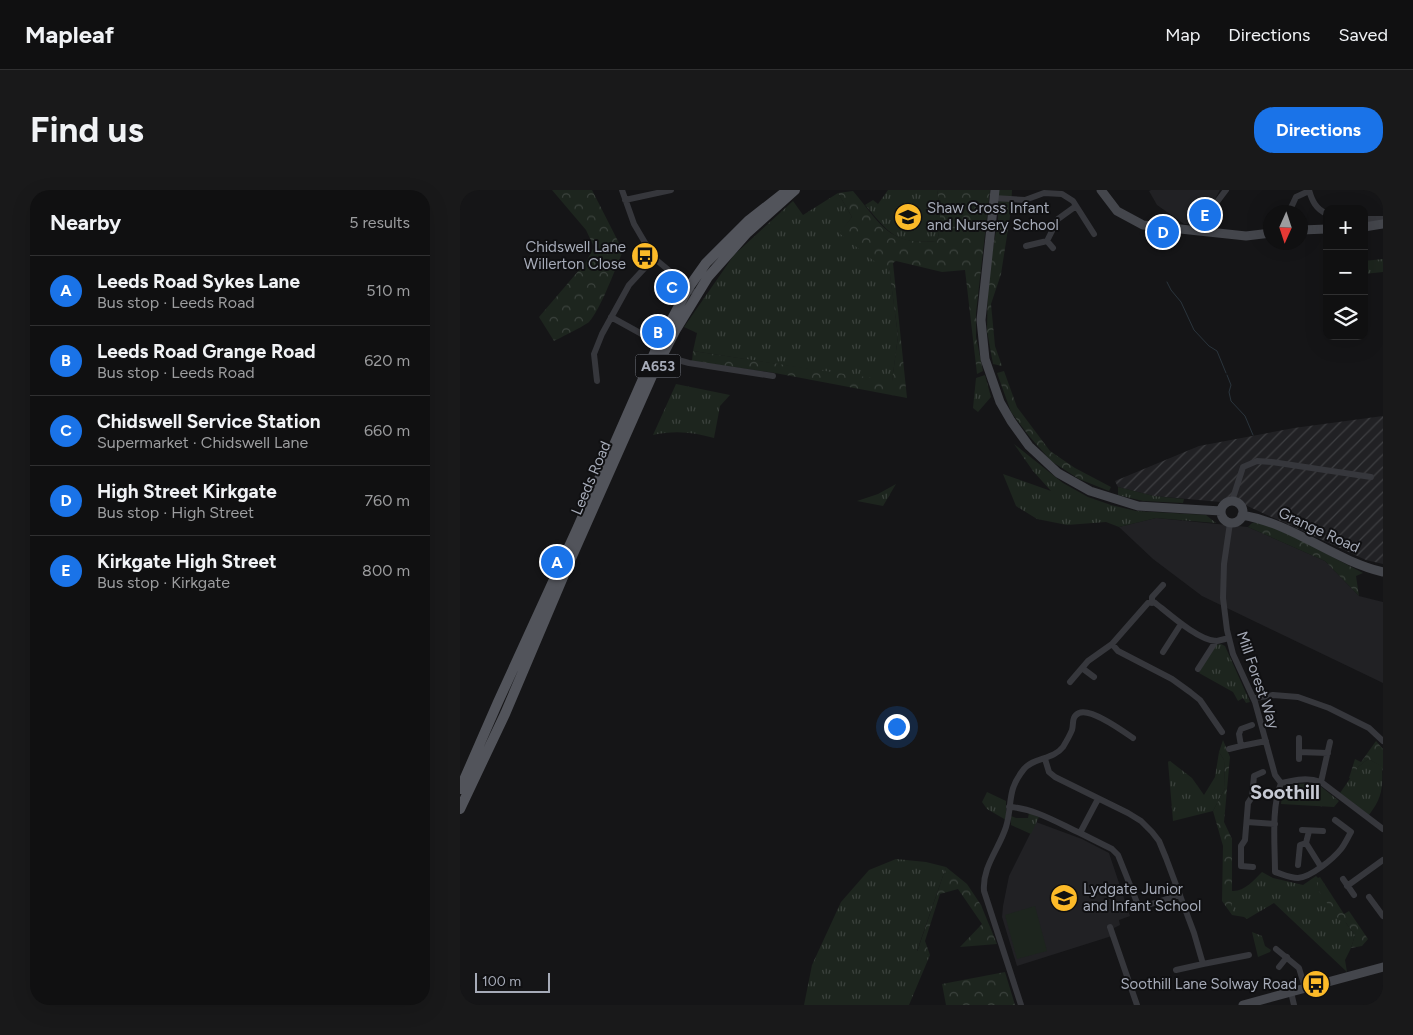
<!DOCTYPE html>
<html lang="en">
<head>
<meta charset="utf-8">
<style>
  :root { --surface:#101011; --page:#19191a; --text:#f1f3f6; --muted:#9c9d9f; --line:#303031; --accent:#1a73e8 }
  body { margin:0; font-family:Figtree,sans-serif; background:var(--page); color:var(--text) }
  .controls { position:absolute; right:15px; top:15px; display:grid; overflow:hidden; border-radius:10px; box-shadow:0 5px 20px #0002 }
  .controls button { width:45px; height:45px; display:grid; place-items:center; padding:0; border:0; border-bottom:1px solid var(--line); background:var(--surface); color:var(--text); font:25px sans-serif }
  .compass { position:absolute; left:803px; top:15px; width:45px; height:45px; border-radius:50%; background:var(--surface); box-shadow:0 5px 20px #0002; rotate:183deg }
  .scale { position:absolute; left:15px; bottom:12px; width:75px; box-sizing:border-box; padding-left:5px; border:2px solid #a6abb8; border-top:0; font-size:14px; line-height:18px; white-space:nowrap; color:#a6abb8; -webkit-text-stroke:4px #101012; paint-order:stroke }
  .you { position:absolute; left:436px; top:536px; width:18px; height:18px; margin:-12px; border:4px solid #fff; border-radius:50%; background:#1a73e8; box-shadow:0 0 0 8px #1a73e833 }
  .badge { display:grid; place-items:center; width:32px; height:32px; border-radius:50%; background:var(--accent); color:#fff; font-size:16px; font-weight:700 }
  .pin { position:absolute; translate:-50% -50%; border:2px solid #fff; box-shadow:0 1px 5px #0006 }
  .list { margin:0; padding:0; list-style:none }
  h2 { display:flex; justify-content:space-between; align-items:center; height:65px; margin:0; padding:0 20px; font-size:21px }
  h2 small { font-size:16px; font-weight:400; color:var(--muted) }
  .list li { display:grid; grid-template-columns:32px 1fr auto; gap:15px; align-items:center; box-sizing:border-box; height:70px; padding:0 20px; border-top:1px solid var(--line) }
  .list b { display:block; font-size:19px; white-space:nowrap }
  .list p { margin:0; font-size:16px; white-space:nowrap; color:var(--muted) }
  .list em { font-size:16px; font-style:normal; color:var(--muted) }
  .icon { flex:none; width:28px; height:28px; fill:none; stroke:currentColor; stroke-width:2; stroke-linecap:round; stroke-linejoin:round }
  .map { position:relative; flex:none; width:923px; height:815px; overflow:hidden; border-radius:20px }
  header { display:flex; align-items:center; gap:30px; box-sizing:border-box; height:70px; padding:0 25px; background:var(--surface); border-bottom:1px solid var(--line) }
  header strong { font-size:24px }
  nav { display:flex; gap:28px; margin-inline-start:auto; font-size:18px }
  .intro { display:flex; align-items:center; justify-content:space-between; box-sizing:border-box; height:120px; padding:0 30px }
  h1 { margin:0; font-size:35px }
  .button { padding:12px 22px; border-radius:20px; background:var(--accent); color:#fff; font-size:18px; font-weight:700 }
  main { display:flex; gap:30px; padding:0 30px }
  aside { flex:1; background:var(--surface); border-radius:20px; box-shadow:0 5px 20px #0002 }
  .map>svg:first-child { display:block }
</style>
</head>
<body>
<header>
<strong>Mapleaf</strong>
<nav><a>Map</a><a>Directions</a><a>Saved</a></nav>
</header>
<div class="intro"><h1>Find us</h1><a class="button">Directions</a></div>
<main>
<aside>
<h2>Nearby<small>5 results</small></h2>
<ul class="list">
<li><span class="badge">A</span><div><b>Leeds Road Sykes Lane</b><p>Bus stop · Leeds Road</p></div><em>510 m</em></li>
<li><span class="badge">B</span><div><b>Leeds Road Grange Road</b><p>Bus stop · Leeds Road</p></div><em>620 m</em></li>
<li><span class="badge">C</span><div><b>Chidswell Service Station</b><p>Supermarket · Chidswell Lane</p></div><em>660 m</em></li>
<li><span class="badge">D</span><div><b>High Street Kirkgate</b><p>Bus stop · High Street</p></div><em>760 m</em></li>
<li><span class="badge">E</span><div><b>Kirkgate High Street</b><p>Bus stop · Kirkgate</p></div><em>800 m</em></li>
</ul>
</aside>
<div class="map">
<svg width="923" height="815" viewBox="0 0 923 815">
  <defs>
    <pattern id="industrial-furrows" width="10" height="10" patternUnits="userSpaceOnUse" patternTransform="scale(1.25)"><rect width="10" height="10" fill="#212124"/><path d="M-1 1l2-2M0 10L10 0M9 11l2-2" fill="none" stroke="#3e3f42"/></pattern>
    <pattern id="grass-tufts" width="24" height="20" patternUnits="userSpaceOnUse" patternTransform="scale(1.25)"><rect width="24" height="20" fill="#1d251e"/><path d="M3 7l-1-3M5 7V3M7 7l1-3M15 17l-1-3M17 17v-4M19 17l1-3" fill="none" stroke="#3b423d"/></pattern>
    <pattern id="forest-crowns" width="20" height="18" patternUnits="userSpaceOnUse" patternTransform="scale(1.25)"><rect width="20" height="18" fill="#1d251e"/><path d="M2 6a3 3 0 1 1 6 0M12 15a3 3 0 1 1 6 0" fill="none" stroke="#3b423d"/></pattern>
  </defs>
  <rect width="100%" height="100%" fill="#151517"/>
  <path fill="#212124" d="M691,0H760L749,20L731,34H724L697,15L689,1Z
    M696,328L788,337L865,371L899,406L923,412V493L742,406L693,369L659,337Z
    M576,632L622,649L649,663L670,726L659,730L660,735L654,738L655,745L557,776L542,727L543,716L549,686Z"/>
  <path fill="url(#industrial-furrows)" d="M923,226V374L906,370L783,314L694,306L658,297L655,291L739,256L834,238Z"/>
  <path fill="url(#grass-tufts)" d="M428,0H477C480,18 482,34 477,51C436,55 430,44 405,15L413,10L418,14Z
    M378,3L392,27L380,43L429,76L438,146L432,192L233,161L237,143L224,137L274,65L333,11L343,25Z
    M923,69V82L904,84V71Z
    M525,185L531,207L518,222L513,218L516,188Z
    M216,194L270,205L260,216L254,248C234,242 214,240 193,245Z
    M554,254L603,293L628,307L651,315L676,321L746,325L756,333L696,328L659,337L646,332L607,335L577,329L556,316L543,284L591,301L573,281Z
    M436,294L423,316L397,311L418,304Z
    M658,297L694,306L724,309L723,313L683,311L658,305Z
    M761,454L765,456L790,512L786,513L783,508L778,511L773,502L739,483L754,455Z
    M759,562L764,570L765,598L753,621L713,631L708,572L710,571L732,588L744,605L755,587Z
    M908,569L922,576C923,599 922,608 909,625L880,603L898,577Z
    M850,593L860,596L879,611L874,617L821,614C823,595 833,594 850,593Z
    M527,602L546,611V630L527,619L522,612Z
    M569,623L579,627L571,644L551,635V626L556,628H568Z
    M436,669L466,672L486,677L457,761L470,765L449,815H344L352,775L381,712L409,680Z
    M802,682L813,688L843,695L856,686L858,688V700L886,733L895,745L891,758L885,770L887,782L814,713L787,729L784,727L772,725V701C784,702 794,690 802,682Z
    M792,742L802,746L805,756L811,760L810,762L798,767Z"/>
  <path fill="url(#forest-crowns)" d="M92,0H132L163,61C155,79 141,119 129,132C126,135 100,148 94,151L79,127L126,72L134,57L126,40Z
    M477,0H530L516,123V147L523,181L517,184L505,80L482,82L436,71L433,73L447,208L315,183L232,171L233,161L432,191L438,146L429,77L424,79L379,43L392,27L378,3L393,1C421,34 428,56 477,51C482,34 480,18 477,0Z
    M539,0H552L551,20L541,84L531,114L535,156L542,176L533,174L527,141L528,87L538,30Z
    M544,181L557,217L590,261L615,278L651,297L649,301L619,289L591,271L569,246L551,222L537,183Z
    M801,332L842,351L903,383L896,386L899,406L865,371L788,337L792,333Z
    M763,550L770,567L764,632L772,649V725L762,711L763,656L753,621L765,598L764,570L759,562Z
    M916,551L923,559V581L921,576L908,569L898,577L891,589L889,588L895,569L901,572Z
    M486,677L507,694L521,715L537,754L500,757L522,734L498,699L480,704L465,751L470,765L457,762Z
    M860,687L884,724L889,721L908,749L902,756L891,758L895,745L886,733L879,730L858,700V688Z
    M545,782L555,815H486L482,794Z"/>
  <path fill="#1d251e" d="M575,716L587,761L557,769L545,725Z"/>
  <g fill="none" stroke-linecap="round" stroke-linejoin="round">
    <path stroke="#2a343c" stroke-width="1" d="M707,92L711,100L721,112L734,140L749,156L757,161L766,183
      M767,185L771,195L769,202L771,211L785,226L793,245"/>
    <path stroke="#36373c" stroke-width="6" d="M162,0L174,34L194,68L229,97L236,105
      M849,0C852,11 856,19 867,24
      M534,8L565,10L584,3L602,4L613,11L634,44
      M165,10L211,0
      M829,22L836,7L849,1
      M904,29H923
      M735,41L766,0
      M587,51L593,58
      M566,56L587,51L598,29L616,16
      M151,127L189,148
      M200,165L229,173L313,186
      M137,191L134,164L142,144L169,95L194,68
      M772,311L783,277L797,271L812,272L911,287
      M770,333L764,374L763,408L767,440L773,464L795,512L815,585L821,593
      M692,413V407L703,395
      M652,454L658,461L712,489L730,502L740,510L762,542
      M703,462L721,434
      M622,478L634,487
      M738,479L756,451
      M610,492L628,471L652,454L688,413L694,412C708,423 740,452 757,451C761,450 765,449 769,448
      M796,508L813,505L838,507L869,518L909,538L923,551
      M781,556L806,551
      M769,559L781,556L779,544L781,539L792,535
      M839,562L868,563
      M585,569L589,582L595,587L668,623L681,631L692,642L699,651L706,668L734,743L743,774L716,780
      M839,569V548
      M861,592L870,552
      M821,593C811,618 815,655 815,682C822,684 830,688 838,688C851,687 873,669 881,659C885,654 888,647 891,642L875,630
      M821,593C835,590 847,587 861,592L923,639
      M638,609L620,643L652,659L658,665L678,715L682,717L719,705
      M549,617C574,618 598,633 620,643
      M787,632L815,634
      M842,640L863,641
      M846,653L861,677
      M838,675L840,655L846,653L849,641
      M793,677L781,676V656L785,650L788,613L792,607L794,586L803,582
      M883,689L894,705
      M887,696L923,670
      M909,707L923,726
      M650,737L677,815
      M816,759L839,778L845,798
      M743,774L789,765
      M819,777L827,767
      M831,802L834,815
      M561,815L524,701C522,677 539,659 546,637C553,614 546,601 564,579C574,567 593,570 603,557C606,552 610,545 612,540C614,533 611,527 619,523C631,518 663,541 673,548"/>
    <path stroke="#44464c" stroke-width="9" d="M535,0L521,130L525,169L540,212L551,231L569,256L598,283L630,301L678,316L761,321
      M641,0L657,21L683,35L786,46L811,43
      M904,37L923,34
      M841,40L867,39
      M761 322a11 11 0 1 1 22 0a11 11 0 1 1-22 0Z
      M782,325C834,334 873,370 923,382
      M783,815L923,777"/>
    <path stroke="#52545b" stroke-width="10" d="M0,599L38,512L117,339L197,157L229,97L246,73L288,31L325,2
      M0,619L45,524L109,373L192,186L215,141L248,87L287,43L335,0"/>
  </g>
  <defs>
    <g id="school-disc" transform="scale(1.4375)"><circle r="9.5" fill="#fcba28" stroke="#101012"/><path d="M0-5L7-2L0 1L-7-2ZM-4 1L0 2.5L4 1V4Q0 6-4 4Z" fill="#111"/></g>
    <g id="bus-disc" transform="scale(1.4375)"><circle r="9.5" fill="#fcba28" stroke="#101012"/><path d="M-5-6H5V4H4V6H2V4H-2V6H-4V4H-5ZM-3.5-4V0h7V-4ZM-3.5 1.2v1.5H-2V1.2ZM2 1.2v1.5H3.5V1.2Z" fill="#111"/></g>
  </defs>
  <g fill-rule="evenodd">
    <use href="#school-disc" x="448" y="27"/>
    <use href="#bus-disc" x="185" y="66"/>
    <use href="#school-disc" x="604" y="708"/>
    <use href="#bus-disc" x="856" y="794"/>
  </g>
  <g text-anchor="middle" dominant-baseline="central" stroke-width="4" stroke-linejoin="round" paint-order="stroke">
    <rect fill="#101012" stroke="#797c86" stroke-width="1" x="175.5" y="164.5" width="45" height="23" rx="4"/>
    <g font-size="14" font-weight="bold" fill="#a6abb8">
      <text x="198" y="176">A653</text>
    </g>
    <g font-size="15" fill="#a6abb8" stroke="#101012" text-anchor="start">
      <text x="467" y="18">Shaw Cross Infant<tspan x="467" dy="17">and Nursery School</tspan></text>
      <text x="166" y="57" text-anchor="end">Chidswell Lane<tspan x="166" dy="17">Willerton Close</tspan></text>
      <text x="623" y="699">Lydgate Junior<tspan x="623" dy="17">and Infant School</tspan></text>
      <text x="837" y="794" text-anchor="end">Soothill Lane Solway Road</text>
    </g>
    <g font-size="15" fill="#a6abb8" stroke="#101012">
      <text transform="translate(131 288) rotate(-67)">Leeds Road</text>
      <text transform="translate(859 340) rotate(25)">Grange Road</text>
      <text transform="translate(798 490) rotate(71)">Mill Forest Way</text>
    </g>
    <g font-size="20" font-weight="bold" fill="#c7cad4" stroke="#101012">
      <text x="825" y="602">Soothill</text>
    </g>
  </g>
</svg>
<div class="controls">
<button>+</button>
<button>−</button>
<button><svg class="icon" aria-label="layers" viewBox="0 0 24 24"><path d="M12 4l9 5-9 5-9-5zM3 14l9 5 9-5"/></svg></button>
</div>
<svg class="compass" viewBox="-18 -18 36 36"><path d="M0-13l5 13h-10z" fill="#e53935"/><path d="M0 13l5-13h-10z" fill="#9c9d9f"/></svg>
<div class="scale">100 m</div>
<div class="you"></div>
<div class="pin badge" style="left:97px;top:372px">A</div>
<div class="pin badge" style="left:198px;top:142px">B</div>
<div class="pin badge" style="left:212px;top:97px">C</div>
<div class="pin badge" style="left:703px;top:42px">D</div>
<div class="pin badge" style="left:745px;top:25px">E</div>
</div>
</main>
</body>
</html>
